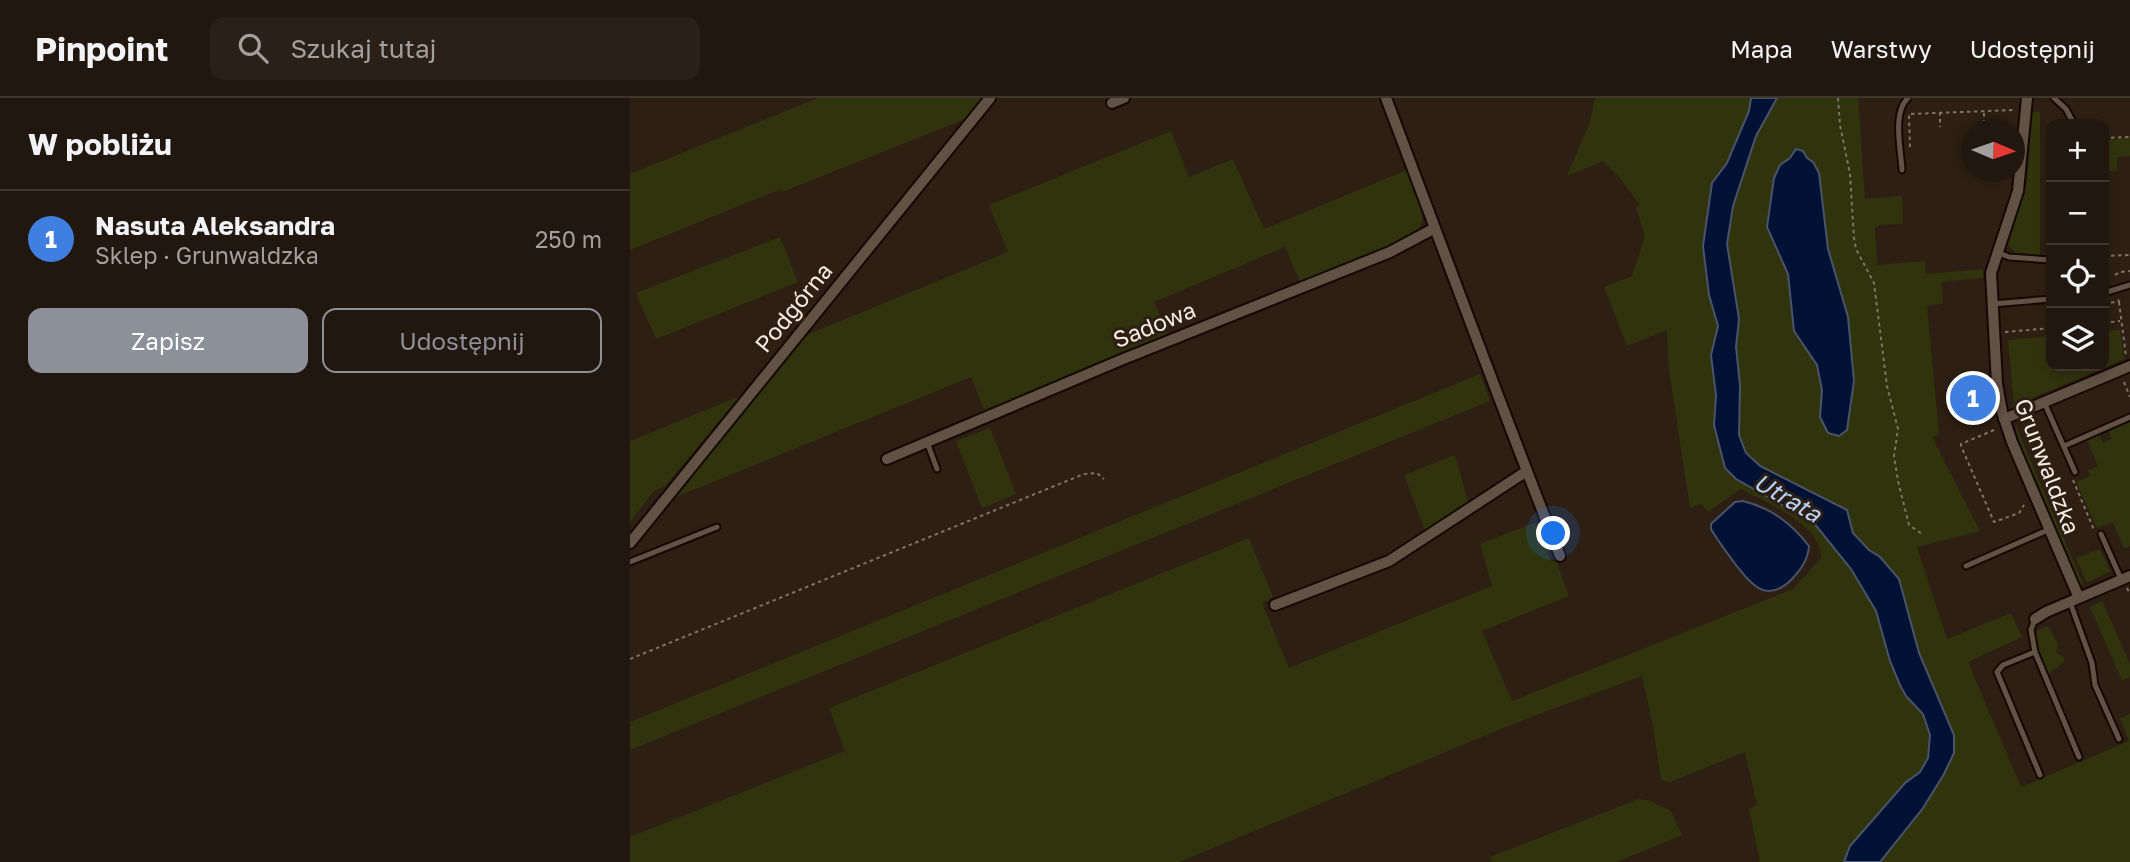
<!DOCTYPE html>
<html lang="pl">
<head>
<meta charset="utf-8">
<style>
  :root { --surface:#22170e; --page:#2a2017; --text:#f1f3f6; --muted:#a29f9e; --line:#3f362e; --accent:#8c9099 }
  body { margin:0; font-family:"Golos Text",sans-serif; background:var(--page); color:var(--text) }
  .controls { position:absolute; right:21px; top:21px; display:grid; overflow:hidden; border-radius:14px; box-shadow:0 4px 10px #0003 }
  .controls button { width:63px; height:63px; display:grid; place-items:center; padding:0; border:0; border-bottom:2px solid var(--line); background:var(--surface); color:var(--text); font:35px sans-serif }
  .compass { position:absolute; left:1332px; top:21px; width:63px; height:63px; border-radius:50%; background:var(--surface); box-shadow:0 4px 10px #0003; rotate:92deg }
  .you { position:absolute; left:924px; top:436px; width:24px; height:24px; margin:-18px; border:5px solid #fff; border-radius:50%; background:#1a73e8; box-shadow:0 0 0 10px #1a73e833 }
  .badge { display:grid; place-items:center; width:46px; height:46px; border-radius:50%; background:var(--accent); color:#fff; font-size:23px; font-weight:700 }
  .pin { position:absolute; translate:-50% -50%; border:4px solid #fff; box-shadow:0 2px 7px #0006 }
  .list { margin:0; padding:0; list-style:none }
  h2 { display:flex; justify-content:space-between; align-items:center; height:91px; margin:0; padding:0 28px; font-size:30px }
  h2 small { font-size:23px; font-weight:400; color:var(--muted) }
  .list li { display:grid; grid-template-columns:46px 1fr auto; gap:21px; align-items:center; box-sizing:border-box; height:98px; padding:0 28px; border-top:2px solid var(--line) }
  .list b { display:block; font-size:26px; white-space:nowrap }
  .list p { margin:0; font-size:23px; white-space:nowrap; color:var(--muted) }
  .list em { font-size:23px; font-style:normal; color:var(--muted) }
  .actions { display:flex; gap:14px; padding:21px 28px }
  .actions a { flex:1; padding:16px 0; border:2px solid var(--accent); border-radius:14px; text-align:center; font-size:24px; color:var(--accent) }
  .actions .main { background:var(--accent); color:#fff }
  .icon { flex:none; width:38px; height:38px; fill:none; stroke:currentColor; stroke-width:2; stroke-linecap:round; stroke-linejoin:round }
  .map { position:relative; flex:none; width:1500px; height:764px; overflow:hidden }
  header { display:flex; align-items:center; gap:42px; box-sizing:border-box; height:98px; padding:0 35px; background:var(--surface); border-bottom:2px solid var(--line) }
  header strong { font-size:33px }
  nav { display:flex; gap:38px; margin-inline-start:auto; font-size:24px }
  .search { width:490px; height:63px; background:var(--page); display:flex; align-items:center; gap:18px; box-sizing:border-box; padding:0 24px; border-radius:14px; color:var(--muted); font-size:26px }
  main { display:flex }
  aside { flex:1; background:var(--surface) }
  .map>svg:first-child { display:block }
</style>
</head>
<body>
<header>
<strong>Pinpoint</strong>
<div class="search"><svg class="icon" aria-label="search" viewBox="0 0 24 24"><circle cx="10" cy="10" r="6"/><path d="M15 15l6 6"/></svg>Szukaj tutaj</div>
<nav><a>Mapa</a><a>Warstwy</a><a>Udostępnij</a></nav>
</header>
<main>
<aside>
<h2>W pobliżu<small></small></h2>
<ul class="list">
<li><span class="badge" style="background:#3f7fe0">1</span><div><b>Nasuta Aleksandra</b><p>Sklep · Grunwaldzka</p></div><em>250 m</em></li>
</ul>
<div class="actions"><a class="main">Zapisz</a><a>Udostępnij</a></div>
</aside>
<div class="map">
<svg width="1500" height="764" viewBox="0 0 1500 764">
  <rect width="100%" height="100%" fill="#2d1f13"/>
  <path fill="#30340d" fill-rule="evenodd" d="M188,0H353L335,21L152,94L151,91L0,152V76Z
    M965,0H1121L1119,13L1097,65L1082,85L1079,197L1088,228L1081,257L1086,297L1084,327L1106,381L1184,425L1221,471L1246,513L1260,563L1270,587L1276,598L1293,616L1300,637L1298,660L1290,674L1275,685L1220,748L1214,764H1130L1119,711L1127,707L1115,654L1040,684L1031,682L1023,628L1012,578L898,620L549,764H0V739L215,653L199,610L619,440L643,499L632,505L659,570L862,488L850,446L906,424L921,463L926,462L939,498L852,533L882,603L1163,491L1191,460C1192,427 1136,404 1111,391L1078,414L1071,406L1060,410L1039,272L1037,232L997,248L974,189L1002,178L1015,139L1006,109L1010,107L989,79L973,63L937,78L960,24Z
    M1147,0H1228L1235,101L1272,98L1273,126L1250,127L1245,130L1247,167L1295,163L1296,176L1353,171V180L1312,184L1313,206L1297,208L1309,336L1302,339L1350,433L1287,449L1317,541L1381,515L1392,539L1338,564L1391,689L1499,643L1490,620L1500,616V764H1250L1293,710L1314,676L1324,655L1323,637L1289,555L1269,481L1250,459L1239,452L1223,435L1217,412L1130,368L1116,355L1109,337L1110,287L1106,249L1109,221L1097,146L1103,108L1126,38ZM1161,60L1189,75L1198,151L1218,219L1224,283L1221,315L1190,319L1192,292L1187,266L1164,233L1158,176L1142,93C1144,78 1147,69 1161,60Z
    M1402,14H1410V160L1388,158L1378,147L1397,85Z
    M541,33L559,79L603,61L634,131L777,72C785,93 803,120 783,139L670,184L655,149L524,204L539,238L355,314L341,279L41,401L172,239L378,154L359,107Z
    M1500,40V58L1487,59V73H1474V42Z
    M150,139L168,184L26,241L6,195Z
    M1490,232L1494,261L1384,308L1378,242L1421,238V268H1474V233Z
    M850,276L860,303L0,652V624Z
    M110,298L35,388L24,393L0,424V343Z
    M1500,324V448L1494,450L1483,424L1467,430L1446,384L1460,378L1458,372L1468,368L1457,342L1469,337L1473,345L1481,341L1479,333Z
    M1386,328L1454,488L1449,485L1385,336Z
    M360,330L386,396L352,410L326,343Z
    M825,357L838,403L795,432L774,377Z
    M1470,451L1480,473L1457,485L1446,460Z
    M1472,503L1500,566V579L1492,583L1460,509Z
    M1418,528L1428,547L1426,555L1434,559V564L1417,577L1399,536Z
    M1009,701L1018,702L1041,713L1052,737L987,764H862L860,759Z"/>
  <path fill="#001136" stroke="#4a536a" stroke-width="2" d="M1121,0H1147L1126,38L1103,108L1097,146L1109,221L1106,249L1110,287L1109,337L1116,355L1130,368L1217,412L1223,435L1239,452L1250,459L1269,481L1289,555L1324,637V655L1314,676L1293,710L1250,764H1214L1220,748L1275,685L1290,674L1298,660L1300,637L1293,616L1276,598L1270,587L1260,563L1246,513L1221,471L1184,425L1106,381L1095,370L1084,327L1086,297L1081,257L1088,228L1079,197L1073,148L1082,85L1097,65L1119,13Z
    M1166,51L1173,53L1177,60L1183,64L1189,75L1198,151L1218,219L1224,283L1217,332L1209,338L1198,335L1190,319L1192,292L1187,267L1164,233L1158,176L1137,129L1144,80L1150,67L1160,60Z
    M1113,403C1141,410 1161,425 1179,448C1178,462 1171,471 1162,481C1137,506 1123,488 1106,467C1097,455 1088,443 1081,431V426L1105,404Z"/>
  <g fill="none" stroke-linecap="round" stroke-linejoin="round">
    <g stroke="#150801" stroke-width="9">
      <path id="lane" d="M1424,0L1436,11L1444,26
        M1272,72C1271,51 1262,15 1278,0
        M1369,155L1379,159L1421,162
        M1474,195L1500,187
        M1362,206L1421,201
        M1414,304L1445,374
        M297,344L307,371
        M1434,348L1500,319
        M1471,436L1491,481
        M0,464L87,429
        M1336,468L1420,431
        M1440,504L1462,565L1465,587L1489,641
        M1405,521L1401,532L1405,554L1449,659
        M1405,554L1373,567L1367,574L1410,677"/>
    </g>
    <g stroke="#150801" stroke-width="14">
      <path id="street" d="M756,0C814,153 870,306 930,458
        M1397,0L1388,93L1361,175L1367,286L1372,314L1382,344L1449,500
        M482,5L494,0
        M1374,321L1500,268
        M257,361L491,262L760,154L805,130
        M0,445L360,0
        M645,507L759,463L897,373
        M1405,521L1416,514L1500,478"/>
    </g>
    <path stroke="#7f7369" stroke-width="2" stroke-dasharray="3.5 3.5" stroke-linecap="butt" d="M1208,0L1210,27L1220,76L1224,140L1226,151L1244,185L1257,288L1268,331L1264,358L1268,383L1279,427L1292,436
      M1310,14V29
      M1354,15V28
      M1474,40L1500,39
      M1280,49L1279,16L1384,12
      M1474,158L1500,157
      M1485,177L1490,174L1500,173
      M1489,204L1496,258
      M1474,205L1489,204L1487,199
      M1474,225L1490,223
      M1375,234L1421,230
      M1494,284L1500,299
      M1364,332L1331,346V348L1364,424L1389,415L1394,407
      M1443,382L1464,432
      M1497,490L1500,496
      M0,561L454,376L467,375L474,381"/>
    <use href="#lane" stroke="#625145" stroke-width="5"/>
    <use href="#street" stroke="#625145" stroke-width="10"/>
  </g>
  <g text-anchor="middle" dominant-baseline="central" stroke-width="6" stroke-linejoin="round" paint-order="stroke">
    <g font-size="23" fill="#f6ece4" stroke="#2d1f13">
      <text transform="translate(163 209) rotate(-51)">Podgórna</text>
      <text transform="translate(524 226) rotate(-22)">Sadowa</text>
      <text transform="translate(1418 368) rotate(69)">Grunwaldzka</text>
    </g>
    <g font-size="24" font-style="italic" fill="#b5d1fa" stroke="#2d1f13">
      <text transform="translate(1158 399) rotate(30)">Utrata</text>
    </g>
  </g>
</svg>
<div class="controls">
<button>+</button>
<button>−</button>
<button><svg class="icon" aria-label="locate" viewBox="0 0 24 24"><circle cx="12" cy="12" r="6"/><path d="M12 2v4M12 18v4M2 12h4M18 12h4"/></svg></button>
<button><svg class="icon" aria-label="layers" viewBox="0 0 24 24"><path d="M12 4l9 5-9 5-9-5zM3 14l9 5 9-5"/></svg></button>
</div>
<svg class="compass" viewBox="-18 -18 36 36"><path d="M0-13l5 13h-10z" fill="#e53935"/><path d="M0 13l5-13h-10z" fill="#a29f9e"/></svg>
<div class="you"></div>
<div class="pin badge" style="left:1343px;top:300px;background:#3f7fe0">1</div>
</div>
</main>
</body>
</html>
